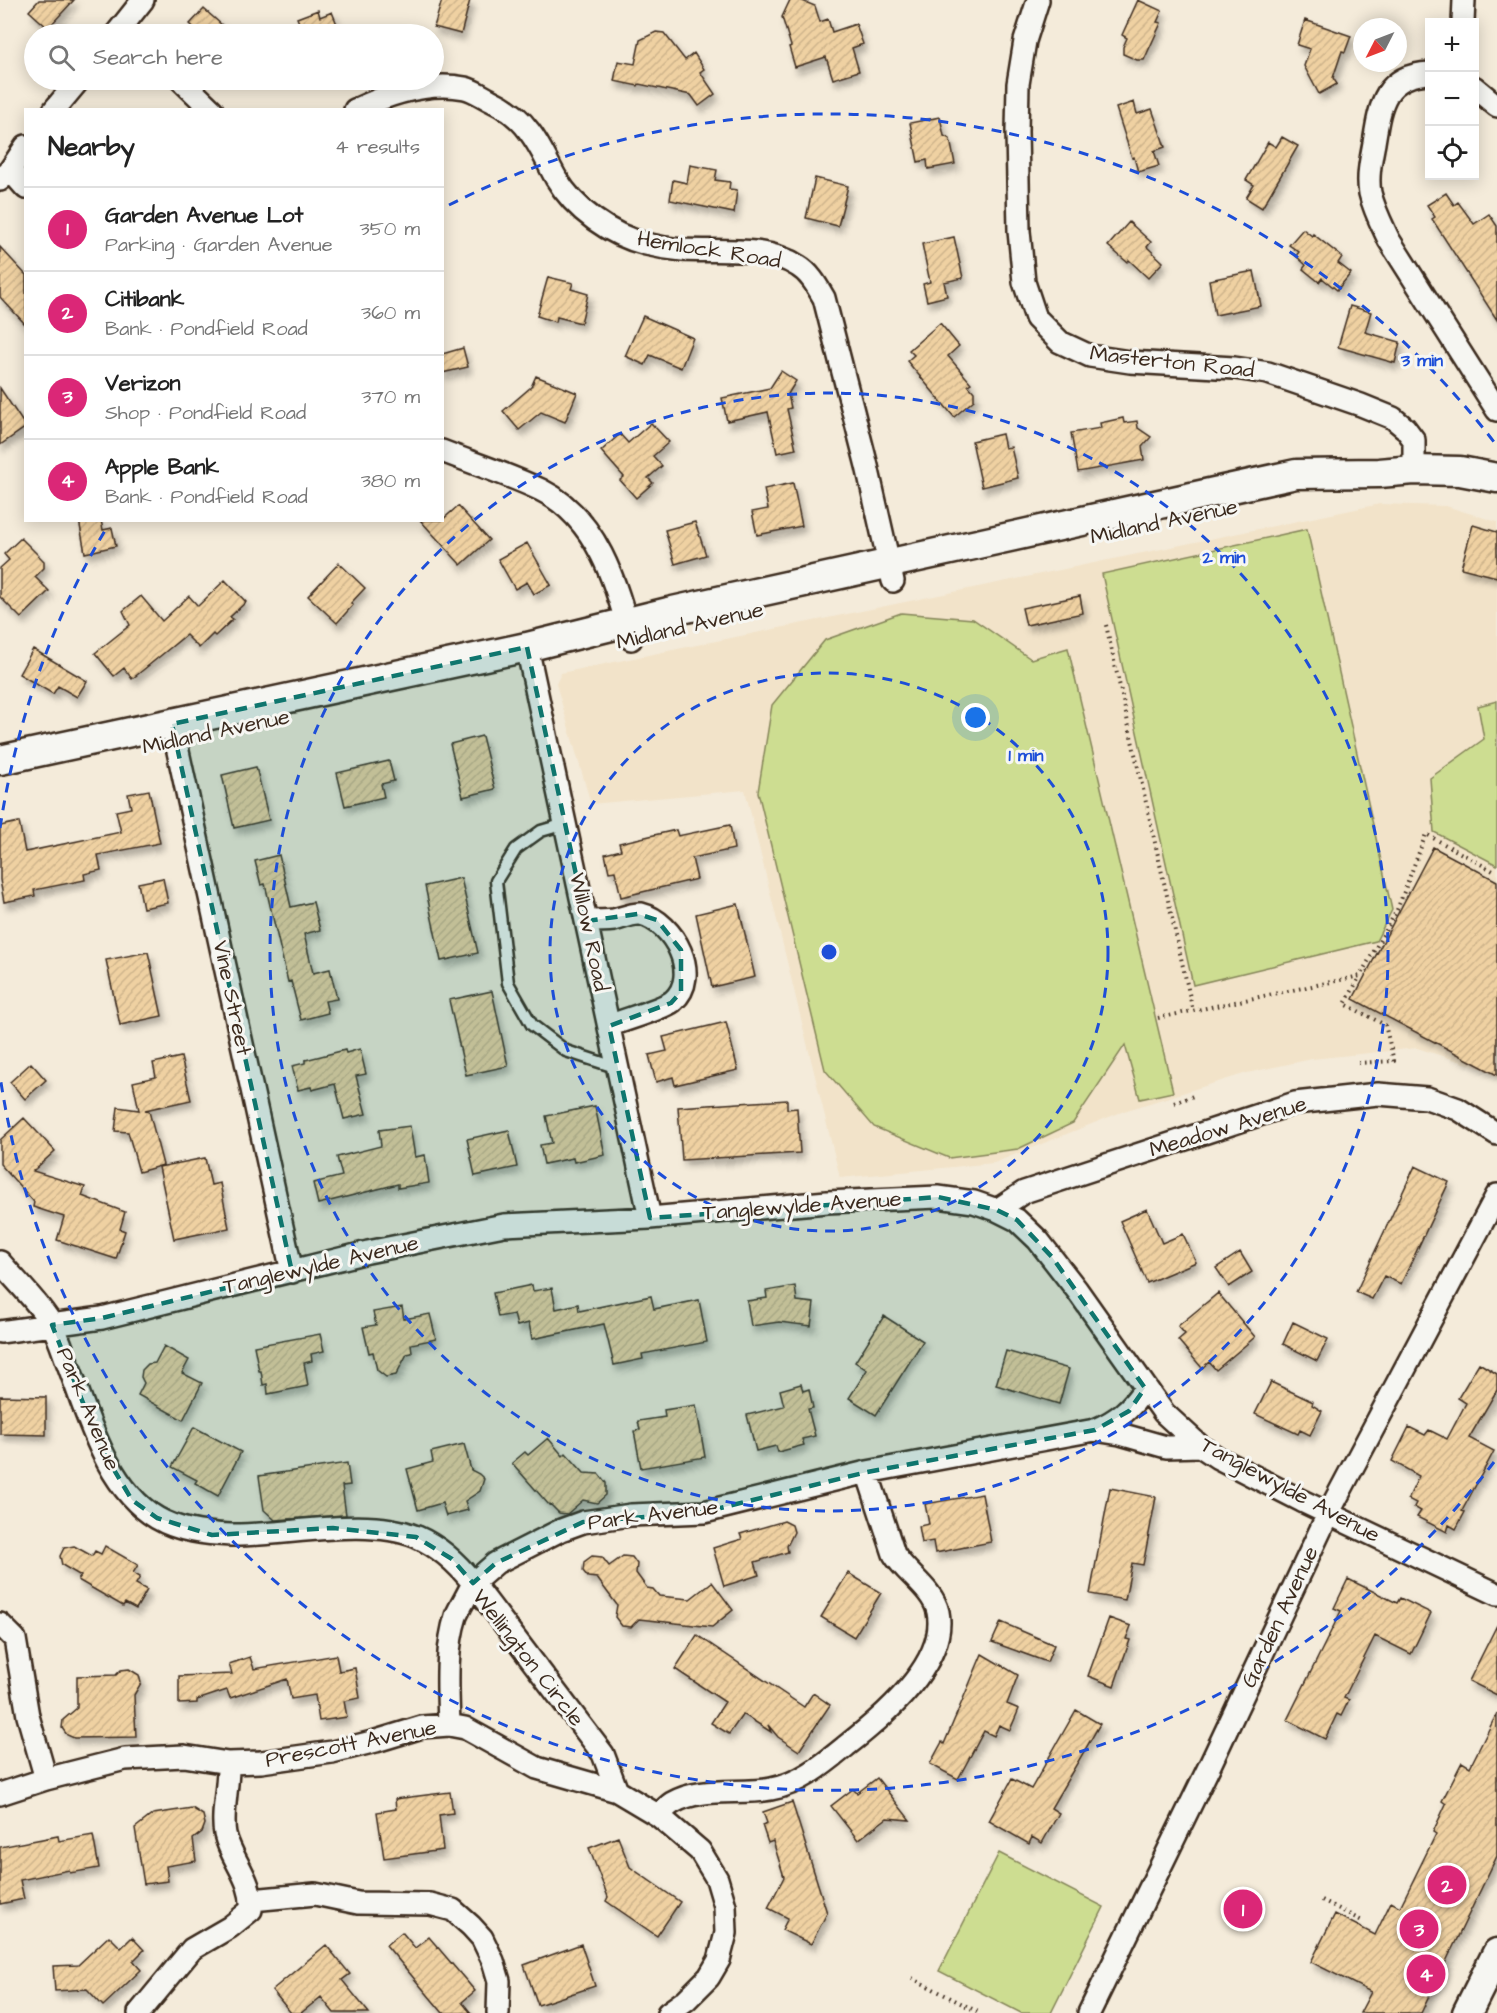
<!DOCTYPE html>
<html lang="en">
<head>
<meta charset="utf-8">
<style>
  :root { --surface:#fff; --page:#f6f6f6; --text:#222; --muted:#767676; --line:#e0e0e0; --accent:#db2777 }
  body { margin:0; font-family:"Architects Daughter",sans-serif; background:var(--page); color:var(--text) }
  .controls { position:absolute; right:18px; top:18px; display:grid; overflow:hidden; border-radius:0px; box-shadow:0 3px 15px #0003 }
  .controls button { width:54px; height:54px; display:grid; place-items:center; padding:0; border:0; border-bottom:2px solid var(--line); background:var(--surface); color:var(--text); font:30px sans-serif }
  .compass { position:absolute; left:1353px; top:18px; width:54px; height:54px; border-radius:50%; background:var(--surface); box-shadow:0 3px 15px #0003; rotate:228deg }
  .you { position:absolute; left:976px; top:718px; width:21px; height:21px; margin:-15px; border:4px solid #fff; border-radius:50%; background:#1a73e8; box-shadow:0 0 0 9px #1a73e833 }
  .badge { display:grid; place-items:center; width:39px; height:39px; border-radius:50%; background:var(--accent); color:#fff; font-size:20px; font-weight:700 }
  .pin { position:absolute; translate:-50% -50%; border:3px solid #fff; box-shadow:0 2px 6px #0006 }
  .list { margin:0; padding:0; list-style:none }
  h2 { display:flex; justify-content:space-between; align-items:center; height:78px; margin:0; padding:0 24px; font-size:26px }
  h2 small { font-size:20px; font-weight:400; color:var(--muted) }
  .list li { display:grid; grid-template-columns:39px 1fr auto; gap:18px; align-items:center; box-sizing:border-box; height:84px; padding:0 24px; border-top:2px solid var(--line) }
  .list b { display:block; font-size:22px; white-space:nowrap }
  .list p { margin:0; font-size:20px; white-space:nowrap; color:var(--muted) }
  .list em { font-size:20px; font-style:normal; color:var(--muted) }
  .icon { flex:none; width:33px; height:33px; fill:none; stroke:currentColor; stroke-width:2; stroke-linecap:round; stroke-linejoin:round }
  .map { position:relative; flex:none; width:1497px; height:2013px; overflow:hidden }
  .search { position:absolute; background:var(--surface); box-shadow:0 3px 15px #0003; left:24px; top:24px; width:420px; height:66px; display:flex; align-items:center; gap:15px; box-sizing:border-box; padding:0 21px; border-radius:33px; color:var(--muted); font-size:22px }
  .panel { position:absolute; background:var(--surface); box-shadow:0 3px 15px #0003; left:24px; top:108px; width:420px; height:414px; border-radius:0px }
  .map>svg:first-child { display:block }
</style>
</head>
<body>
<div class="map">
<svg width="1497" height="2013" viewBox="0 0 1497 2013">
  <defs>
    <pattern id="building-hatch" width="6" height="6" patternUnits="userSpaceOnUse" patternTransform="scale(1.5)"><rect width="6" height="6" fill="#efd1a2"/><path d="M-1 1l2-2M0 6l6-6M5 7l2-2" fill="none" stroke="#ceb48b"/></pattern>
    <filter id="shadow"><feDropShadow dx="3.5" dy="6" stdDeviation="3" flood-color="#0004"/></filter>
  </defs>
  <rect width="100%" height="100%" fill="#f4ebda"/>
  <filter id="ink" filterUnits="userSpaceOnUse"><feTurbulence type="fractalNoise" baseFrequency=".0167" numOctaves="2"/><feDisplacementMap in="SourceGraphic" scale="12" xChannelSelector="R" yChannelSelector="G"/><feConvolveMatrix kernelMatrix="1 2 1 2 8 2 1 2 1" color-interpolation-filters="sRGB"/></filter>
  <g filter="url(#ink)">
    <path fill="#f2e3c9" d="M1380,504L1446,506L1497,522V1078L1484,1069L1417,1048L1312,1059L1247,1073L1124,1111L994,1163L840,1178L745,790L591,804L556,684L561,673Z"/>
    <path fill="#cddd91" stroke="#848458" stroke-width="1.5" d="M1307,529L1392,910L1376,941L1193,985L1102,574Z
      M901,613L973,619L1031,659L1068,648L1173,1092L1140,1099L1125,1045L1073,1123L1018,1149L949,1158L874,1127L825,1070L758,792L772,705L825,640Z
      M1497,701V865L1434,832L1430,778L1484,739L1478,706Z
      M999,1853L1104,1907L1051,2013H1021L939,1971Z"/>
    <path fill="url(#building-hatch)" stroke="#3b2a1e" stroke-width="1.5" filter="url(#shadow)" d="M39,0H74L48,28L29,11Z
      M442,0H470L461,34L434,27Z
      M790,0H800L815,6L820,22L828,19L832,32L856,24L863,44L852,48L859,71L833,79L826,57L795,67L789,47L791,46L782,17Z
      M1138,0L1162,11L1157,22L1161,23L1144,60H1137L1123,54V47L1127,38L1122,35Z
      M204,9L232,34H201L190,24Z
      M318,10L320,17L332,12L341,34H279L300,25L297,18Z
      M1305,20L1351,36L1345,52L1342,51L1333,78L1337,84L1319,94L1304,66L1310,49L1297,45Z
      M656,32L664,33L685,60L694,53L704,69L700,72L715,94L699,106L691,95L639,84L638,86L614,81L618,61L635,64L640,40Z
      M1134,102L1137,114L1152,109L1165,147L1154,151L1159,166L1138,172L1134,157L1132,158L1116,108Z
      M940,117L944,136L950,139L955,164L928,169L927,160L918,162L910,123Z
      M1282,137L1298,146L1262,208L1246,198L1254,185L1246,180L1268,142L1276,147Z
      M690,165L717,170L715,180L730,182L729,189L737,190L734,213L670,200L673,180L687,183Z
      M815,178L848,186L838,226L806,218Z
      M1446,193L1454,205L1458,202L1474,224L1489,214L1497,226V320L1432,219L1435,217L1427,205Z
      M1129,222L1151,242L1147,247L1163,262L1148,278L1129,260L1127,262L1108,246Z
      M1303,229L1312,236L1313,234L1342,257L1338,263L1351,273L1337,290L1322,278L1319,282L1303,269L1306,265L1296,256L1299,252L1289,245Z
      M954,237L963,278L944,282L947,296L927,301L923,284L930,282L922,244Z
      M0,247L26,275V325L0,297Z
      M1254,271L1261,306L1215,315L1209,280Z
      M548,277L573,283L571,289L588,294L581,323L557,317L556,322L537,316Z
      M1350,306L1371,312L1365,332L1400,342L1395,363L1338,347Z
      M643,316L693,338L681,368L650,355L645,365L625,356Z
      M940,323L959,346L948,356L971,383L968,385L974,392V400L954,417L907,361L914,355L909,350Z
      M463,348L468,367L442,373V354Z
      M781,371L796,381L788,394L791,408L787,409L796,449L777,453L768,412L727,421L722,398L770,388Z
      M536,376L577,393L565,422L541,412L519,430L503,411L531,387Z
      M0,388L26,427L0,445Z
      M1123,418L1124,423L1137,421L1138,428L1151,437L1142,447L1144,460L1078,472L1071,433L1101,428L1100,423Z
      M651,423L669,442L653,456L662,466L648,478L653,483L636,498L620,480L624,477L601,451L620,434L628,443Z
      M1002,434L1005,448L1011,447L1018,478L982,487L972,441Z
      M793,483L802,526L757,535L752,512L768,509L764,489Z
      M458,506L489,540L461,565L420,520H442Z
      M79,520H101L103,530L112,528L116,546L85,553Z
      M695,522L706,555L675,564L665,530Z
      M1473,525L1497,532V577L1461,568Z
      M21,538L44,561V568L35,577L49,591L21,618L0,597V568L9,560L4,554Z
      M527,543L551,585L534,594L527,582L515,589L498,559Z
      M339,563L365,588L351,603L353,605L337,623L308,596Z
      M225,580L246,602L230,617L233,619L215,636L213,634L199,648L186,635L132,679L124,668L114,676L95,653L130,625L123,611L141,596L162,621L189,596L198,606Z
      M1080,596L1083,613L1026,625L1022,608Z
      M33,649L87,681L77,697L58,686L53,694L19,674Z
      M482,736L495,789L463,797L450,744Z
      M389,761L394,781L381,784L384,797L345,806L337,773Z
      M256,767L269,820L234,828L222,775Z
      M149,790L160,843L98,855L101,870L84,874L85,880L34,890L35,896L4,902L0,880V826L19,822L25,852L121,832L116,811L131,808L128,794Z
      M730,825L734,849L692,858L697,879L621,897L615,871L609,872L605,854L621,850L619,843L676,830L678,836Z
      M1433,847L1497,881V1075L1353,999Z
      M279,855L291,907L313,902L320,930L304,934L313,973L330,969L337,999L325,1001L328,1013L301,1020L291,981L288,982L265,884L261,885L255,861Z
      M163,878L168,903L143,908L138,883Z
      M461,878L478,953L441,961L425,886Z
      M738,904L755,977L712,987L696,914Z
      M148,952L162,1016L120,1025L106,960Z
      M492,991L508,1066L466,1075L449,1000Z
      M726,1022L738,1070L675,1085L673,1077L656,1082L649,1055L667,1051L663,1037Z
      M360,1049L366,1074L356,1076L366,1114L344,1119L335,1084L312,1090L311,1087L298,1090L292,1066L305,1063V1060L345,1050L346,1053Z
      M181,1057L191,1100L145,1110L149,1111L163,1165L139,1172L128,1132L115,1131L118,1107L139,1110L133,1082L156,1077L153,1063Z
      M31,1063L46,1080L25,1099L10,1082Z
      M787,1100V1109L797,1108L800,1153L682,1160L678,1107Z
      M595,1106L605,1155L574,1162L573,1158L544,1164L540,1145L552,1143L546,1116Z
      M24,1118L55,1151L33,1171L85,1187L82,1196L125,1212L120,1229L125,1231L116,1259L57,1240L64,1217L33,1207L34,1202L0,1164V1140Z
      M410,1126L415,1157L425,1155L429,1183L398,1188V1184L318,1204L313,1183L342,1176L337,1157L381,1146L379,1130Z
      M509,1130L517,1167L475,1176L467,1139Z
      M205,1158L211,1185L220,1183L229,1228L174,1239L159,1167Z
      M1415,1166L1449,1182L1401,1284L1384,1276L1372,1299L1356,1292Z
      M1147,1209L1162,1243L1183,1234L1196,1262L1147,1283L1120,1221Z
      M1240,1252L1252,1272L1229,1287L1216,1268Z
      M532,1285L533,1291L552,1288L556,1309L578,1304L579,1311L651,1296L654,1309L699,1300L707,1342L642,1354L643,1359L614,1365L604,1324L532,1339L529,1323L517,1326L514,1314L498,1317L493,1293Z
      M795,1286L797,1301L814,1303L811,1326L779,1322L751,1326L747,1301L767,1298L766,1291Z
      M1218,1293L1255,1337L1216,1370L1209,1362L1202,1368L1178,1340L1185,1334L1178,1326Z
      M402,1307L404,1319L430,1314L436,1339L411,1344L412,1353L407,1354L396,1375L386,1377L377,1370L373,1352L369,1353L363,1327L376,1325L373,1312Z
      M884,1316L923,1341L876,1415L849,1398L867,1370L855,1362Z
      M1293,1322L1328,1339L1317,1361L1283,1344Z
      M320,1334L324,1351L311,1354L312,1361L304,1363L308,1386L268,1394L267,1384L263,1385L261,1371H259L254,1346Z
      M164,1346L189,1360L182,1373L202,1383L183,1420L138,1395L144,1383L141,1377L142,1370L148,1364L155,1363Z
      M1006,1351L1069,1369L1059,1404L996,1385Z
      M1479,1363L1497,1374V1390L1469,1438L1494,1451L1462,1511L1465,1512L1456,1529L1449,1525L1447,1532L1417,1517L1421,1511L1414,1507L1416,1503L1408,1499L1419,1476L1392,1461L1409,1427L1425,1435L1429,1430L1447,1439L1466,1403L1458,1398Z
      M1271,1382L1313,1402L1312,1405L1322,1411L1310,1435L1300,1430L1298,1434L1255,1414Z
      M801,1384L803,1391L809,1389L813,1408L808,1409L815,1436L802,1439L804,1445L778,1452L776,1446L756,1451L747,1415L784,1406L780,1390Z
      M0,1396L46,1397V1435L0,1434Z
      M696,1405L705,1457L641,1468L634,1431L640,1430L638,1421L665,1417L664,1410Z
      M194,1427L241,1452L218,1496L195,1483L197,1480L172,1467Z
      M548,1438L563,1456L566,1453L584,1473L599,1474L606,1483V1495L597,1503L583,1500L567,1514L559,1513L550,1504L549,1505L512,1463L525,1452L528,1455Z
      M464,1444L471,1470L479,1474L484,1479L480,1491L465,1501L468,1510L446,1516L442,1503L418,1510L407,1469L433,1462L431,1452Z
      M347,1463L350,1485L342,1486L346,1515L275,1520L264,1510L259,1476Z
      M1110,1488L1156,1497L1143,1565L1132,1563L1125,1600L1090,1594Z
      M982,1494L991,1542L935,1553L933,1541L922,1543L919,1526L929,1524L925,1504Z
      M784,1521L792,1525L794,1532L787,1546L788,1552L755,1562L759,1575L724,1586L713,1548L742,1539L740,1534Z
      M74,1546L92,1556L95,1551L101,1554L105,1546L138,1565L133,1573L140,1577L136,1584L147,1590L136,1609L125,1603L123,1606L78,1580L81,1576L62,1565L60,1556L64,1548Z
      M592,1556L602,1557L609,1566L623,1556L632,1557L637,1564L636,1573L647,1588L653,1589L659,1596L690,1599L712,1582L733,1610L712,1627L639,1619L631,1627L622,1626L615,1617L617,1605L597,1578L588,1577L583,1571L584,1562Z
      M848,1573L881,1593L854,1637L821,1617Z
      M1348,1579L1397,1603L1400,1598L1431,1613L1411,1654L1375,1636L1344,1698L1349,1700L1341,1716L1337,1714L1325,1739L1287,1720L1341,1611L1334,1608Z
      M1109,1618L1131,1626L1126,1639L1130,1640L1114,1686L1088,1676Z
      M1001,1622L1054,1645L1047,1662L992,1642Z
      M1497,1625V1695L1469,1681Z
      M697,1635L804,1707L813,1693L830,1705L799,1751L778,1737L768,1725L771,1732L743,1714L729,1734L711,1723L725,1702L675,1669Z
      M982,1654L1018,1675L1007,1704L1019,1709L1010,1730L999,1725L994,1736L984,1731L958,1779L930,1764L942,1742L944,1744Z
      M336,1655L339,1671L355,1668L360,1698L344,1701L347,1717L319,1721L315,1695L291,1699L287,1679L230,1698L227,1690L197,1700V1703L179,1704V1676L232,1674L229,1664L250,1657L254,1669Z
      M129,1669L139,1675L141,1683L134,1695L136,1737L74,1738L67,1735L62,1728L63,1720L77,1708V1676L116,1675L121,1670Z
      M1076,1710L1100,1724L1051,1808L1059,1813L1042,1843L1032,1837L1029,1844L989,1821L1012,1779L1031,1789Z
      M1497,1713V1856L1421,2013H1360L1371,1992L1311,1962L1335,1914L1375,1935L1391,1902L1400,1907L1436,1834L1433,1832L1446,1804L1442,1801L1462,1762L1470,1767Z
      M877,1778L910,1820L887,1818L858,1840L831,1806L853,1789L857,1793Z
      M450,1792L453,1813L439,1815L443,1850L384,1858L377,1812L396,1809L395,1799Z
      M792,1802L827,1913L811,1944L782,1930L788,1918L768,1908L784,1877L773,1841L768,1843L762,1825L767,1823L763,1812Z
      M192,1808L203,1815L205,1824L202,1832L193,1839L196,1861L166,1866L168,1881L144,1884L135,1828L153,1814Z
      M93,1835L99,1868L70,1873L69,1870L20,1880L24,1899L0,1904V1847L58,1836L59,1841Z
      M618,1837L630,1867L680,1902L657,1936L606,1901L608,1897L589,1848Z
      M402,1932L415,1948L429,1937L475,1991L462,2002L471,2013H443L386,1945Z
      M109,1936L121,1948L132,1937L144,1950L133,1961L141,1970L103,2006L87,1989L55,1991L53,1966L78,1965Z
      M581,1944L595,1986L538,2005L524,1965Z
      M326,1945L350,1974L342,1980L369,2013H334L321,1997L301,2013H291L272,1990Z"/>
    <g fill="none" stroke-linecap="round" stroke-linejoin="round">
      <g stroke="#3b2a1e" stroke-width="15">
        <path id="lane" d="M565,824L541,831L516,849L496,881L508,983L532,1025L566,1051L618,1068"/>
      </g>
      <g stroke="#3b2a1e" stroke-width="26">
        <path id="street" d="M1038,0L1025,41L1018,84L1017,131L1019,231L1024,282L1036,318L1060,342L1090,356L1130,362L1234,368L1268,373L1361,405L1393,418L1405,428L1414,440V470
          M1463,22L1464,0
          M116,34L143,0
          M1430,73C1384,75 1380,105 1374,143C1371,159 1367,177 1370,193C1374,210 1382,225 1389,240L1497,410
          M181,80L212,110
          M1474,87L1497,106
          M54,110L79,80
          M355,110C388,94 429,81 465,88C474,90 482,96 490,100C505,107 519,117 529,131C540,145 547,162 556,178C575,210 610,235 646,244C658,247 670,249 682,250C719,252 766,245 798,266C810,273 817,286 824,298L867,466L893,581
          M10,170L26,188
          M0,180L10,170L26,146
          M442,451C475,464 510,475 541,490C597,518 616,583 631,639
          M527,647L650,1218
          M172,724L292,1272
          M586,921C595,921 605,921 614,920C622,918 633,913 641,914C674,922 702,976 673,1001C663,1009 623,1020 609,1026
          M997,1210L1024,1192L1295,1103L1378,1094L1427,1098L1458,1109L1497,1134
          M0,1262C15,1280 41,1305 52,1325C58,1335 62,1348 66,1359C87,1412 105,1487 157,1518C179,1531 206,1534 231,1535C287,1536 365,1516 417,1537C440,1547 458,1564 473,1583L496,1563L561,1530L583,1522L631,1515L704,1512L867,1472L1095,1430C1118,1420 1131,1409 1145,1388
          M0,1332L102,1318L368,1252L504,1225L650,1218L827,1202L938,1197L974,1202L997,1210L1017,1220L1038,1240L1077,1290L1164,1413L1200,1446L1218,1458L1302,1501L1497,1594
          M1095,1430L1120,1434L1166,1447L1200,1446
          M0,1624L15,1639L28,1716L46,1779
          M449,1725C448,1690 445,1650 456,1616C461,1605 468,1594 473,1583L603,1754L617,1791
          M0,1794L46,1779L125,1759L184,1756L228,1763L261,1762L332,1752L376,1741L422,1727L449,1725L465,1728L537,1768L617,1791L659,1816L700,1851L717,1879L725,1906L726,1933L719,1960L709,1977L686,2000L668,2013
          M659,1816C663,1811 667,1806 672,1803C701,1786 739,1795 771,1789C800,1784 824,1764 846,1746C881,1719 948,1663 938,1612C933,1589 906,1574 894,1554L867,1472
          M252,1900L315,1894L358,1903L430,1904L453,1910L471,1926L482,1938L493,1961L499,1981L498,2013
          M139,2013L192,1949L230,1927L251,1910C254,1881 231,1860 225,1834C221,1814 229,1785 228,1763
          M1089,2013L1210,1765L1329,1512L1497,1195"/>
      </g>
      <g stroke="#3b2a1e" stroke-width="33">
        <path id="secondary" d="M0,760L527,647L668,612L1296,474L1379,473L1414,470L1460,471L1497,478
          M1467,2013L1497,1953"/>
      </g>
      <path stroke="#3b2a1e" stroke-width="4" stroke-dasharray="1.5 4.5" stroke-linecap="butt" d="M1106,625L1193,1011
        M1158,1018L1360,976L1397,910L1426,834L1495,872
        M1358,1063L1394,1061L1385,1025L1345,1004L1360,976
        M1174,1103L1193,1096
        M1322,1900L1362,1921
        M912,1978L980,2013"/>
      <use href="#lane" stroke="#f6f6f2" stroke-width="10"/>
      <use href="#street" stroke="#f6f6f2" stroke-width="21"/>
      <use href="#secondary" stroke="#f6f6f2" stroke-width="28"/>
    </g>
  </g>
  <path fill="#0f766e" fill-opacity="0.2" stroke="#0f766e" stroke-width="4.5" stroke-dasharray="12 8" stroke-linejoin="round" d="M527,647L586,921L638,914L657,920L681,950V992L671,1003L609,1026L650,1218L938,1197L997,1210L1017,1220L1052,1257L1145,1388L1129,1411L1095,1430L867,1472L704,1512L583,1522L496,1563L473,1583L452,1559L416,1537L333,1528L212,1535L157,1518L132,1500L101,1448L52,1325L102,1318L292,1272L172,724Z"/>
  <g fill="none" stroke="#1d4ed8" stroke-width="3" stroke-dasharray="10 8">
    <circle cx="829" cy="952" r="279"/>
    <circle cx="829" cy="952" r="559"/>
    <path d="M1494 1462A838 838 0 0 1 0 1076M0 828A838 838 0 0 1 107 527M449 205A838 838 0 0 1 1494 442"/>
  </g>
  <g text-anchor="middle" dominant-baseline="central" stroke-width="6" stroke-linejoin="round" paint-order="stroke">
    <g font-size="22" fill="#3b2a1e" stroke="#f6f6f2">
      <text transform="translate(709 250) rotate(9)">Hemlock Road</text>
      <text transform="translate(1172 362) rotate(6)">Masterton Road</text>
      <text transform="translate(1164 522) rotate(-12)">Midland Avenue</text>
      <text transform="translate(690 626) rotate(-13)">Midland Avenue</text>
      <text transform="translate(216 732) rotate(-12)">Midland Avenue</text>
      <text transform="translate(589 932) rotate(78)">Willow Road</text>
      <text transform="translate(232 998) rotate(78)">Vine Street</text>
      <text transform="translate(1228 1127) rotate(-17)">Meadow Avenue</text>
      <text transform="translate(802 1206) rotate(-4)">Tanglewylde Avenue</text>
      <text transform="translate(321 1265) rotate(-13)">Tanglewylde Avenue</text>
      <text transform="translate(88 1409) rotate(67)">Park Avenue</text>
      <text transform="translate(1290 1490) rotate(28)">Tanglewylde Avenue</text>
      <text transform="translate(653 1515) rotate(-7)">Park Avenue</text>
      <text transform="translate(1280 1617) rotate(-65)">Garden Avenue</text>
      <text transform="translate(528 1658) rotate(52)">Wellington Circle</text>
      <text transform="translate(351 1744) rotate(-11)">Prescott Avenue</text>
    </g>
  </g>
  <circle cx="829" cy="952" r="9" fill="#1d4ed8" stroke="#f6f6f2" stroke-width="3"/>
  <g font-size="18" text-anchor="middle" font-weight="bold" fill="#1d4ed8" stroke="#f6f6f2" stroke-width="6" stroke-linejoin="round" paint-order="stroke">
    <text x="1422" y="366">3 min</text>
    <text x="1224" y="563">2 min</text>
    <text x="1026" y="761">1 min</text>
  </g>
</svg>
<div class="controls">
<button>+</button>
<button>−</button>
<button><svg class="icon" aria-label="locate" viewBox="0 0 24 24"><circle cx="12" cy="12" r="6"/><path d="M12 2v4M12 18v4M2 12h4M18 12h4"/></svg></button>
</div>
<svg class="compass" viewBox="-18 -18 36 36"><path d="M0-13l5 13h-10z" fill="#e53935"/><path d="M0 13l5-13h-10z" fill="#767676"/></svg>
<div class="you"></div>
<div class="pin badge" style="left:1243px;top:1909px">1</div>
<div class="pin badge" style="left:1447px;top:1885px">2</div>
<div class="pin badge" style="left:1419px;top:1929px">3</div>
<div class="pin badge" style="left:1426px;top:1974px">4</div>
<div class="search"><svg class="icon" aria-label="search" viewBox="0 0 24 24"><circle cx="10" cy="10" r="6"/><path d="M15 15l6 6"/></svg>Search here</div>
<section class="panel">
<h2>Nearby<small>4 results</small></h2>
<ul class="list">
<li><span class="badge">1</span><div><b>Garden Avenue Lot</b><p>Parking · Garden Avenue</p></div><em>350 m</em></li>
<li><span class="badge">2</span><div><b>Citibank</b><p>Bank · Pondfield Road</p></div><em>360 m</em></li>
<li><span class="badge">3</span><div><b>Verizon</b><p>Shop · Pondfield Road</p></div><em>370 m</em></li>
<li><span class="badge">4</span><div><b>Apple Bank</b><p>Bank · Pondfield Road</p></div><em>380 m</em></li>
</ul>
</section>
</div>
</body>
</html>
